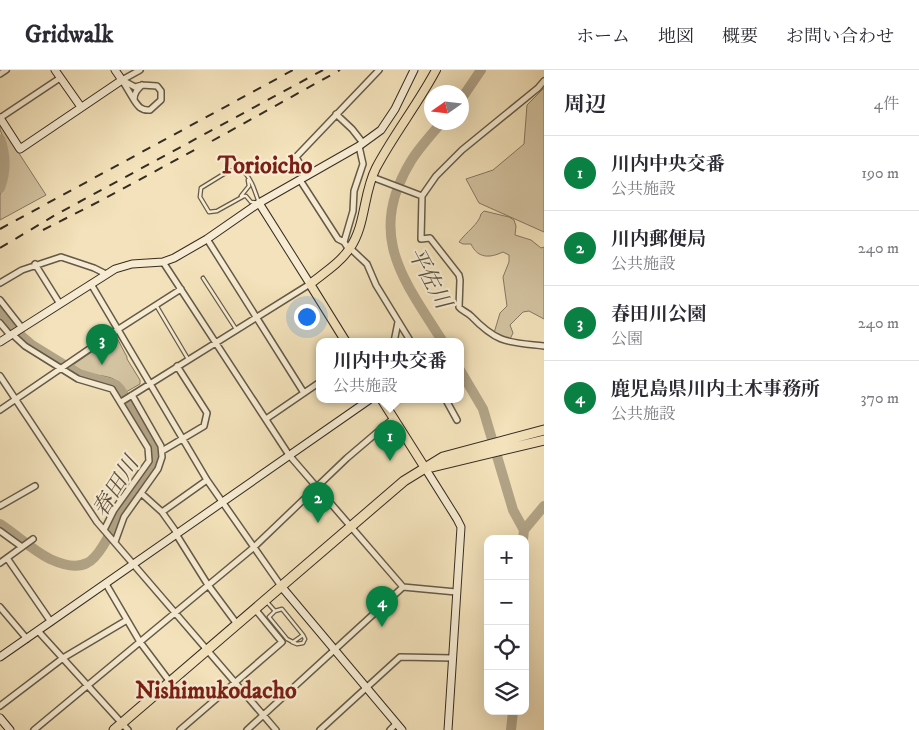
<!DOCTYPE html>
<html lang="ja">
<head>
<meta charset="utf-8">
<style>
  :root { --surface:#fff; --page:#f2f2f3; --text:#2b2b33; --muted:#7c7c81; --line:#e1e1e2; --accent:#0b8043 }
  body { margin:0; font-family:"IM FELL DW Pica","Noto Serif JP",serif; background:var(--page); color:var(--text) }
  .controls { position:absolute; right:15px; bottom:15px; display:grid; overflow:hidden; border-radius:10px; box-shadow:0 5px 20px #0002 }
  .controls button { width:45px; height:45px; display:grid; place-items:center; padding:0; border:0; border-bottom:1px solid var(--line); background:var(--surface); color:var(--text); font:25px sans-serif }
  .compass { position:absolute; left:424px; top:15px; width:45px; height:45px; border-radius:50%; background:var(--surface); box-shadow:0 5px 20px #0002; rotate:256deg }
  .you { position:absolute; left:306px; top:246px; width:18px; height:18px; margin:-12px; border:4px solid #fff; border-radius:50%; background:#1a73e8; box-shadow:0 0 0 8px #1a73e833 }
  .badge { display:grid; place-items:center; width:32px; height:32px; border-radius:50%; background:var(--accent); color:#fff; font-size:16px; font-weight:700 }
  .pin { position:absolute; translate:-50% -41px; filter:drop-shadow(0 1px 2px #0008) }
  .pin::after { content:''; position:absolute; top:26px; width:18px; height:15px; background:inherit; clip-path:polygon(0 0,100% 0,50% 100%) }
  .popup { position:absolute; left:316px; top:268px; width:148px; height:65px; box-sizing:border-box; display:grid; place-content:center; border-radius:10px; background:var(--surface); filter:drop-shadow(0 1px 4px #0005); font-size:16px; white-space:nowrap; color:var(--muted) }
  .popup b { font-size:19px; color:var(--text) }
  .popup::after { content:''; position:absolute; left:50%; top:100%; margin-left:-10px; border:10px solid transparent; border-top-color:var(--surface) }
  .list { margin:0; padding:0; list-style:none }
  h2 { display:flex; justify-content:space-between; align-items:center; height:65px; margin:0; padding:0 20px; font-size:21px }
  h2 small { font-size:16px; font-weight:400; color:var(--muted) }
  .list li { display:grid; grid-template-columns:32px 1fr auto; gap:15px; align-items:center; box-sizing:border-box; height:75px; padding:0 20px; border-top:1px solid var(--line) }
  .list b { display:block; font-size:19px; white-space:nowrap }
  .list p { margin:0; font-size:16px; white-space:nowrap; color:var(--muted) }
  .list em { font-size:16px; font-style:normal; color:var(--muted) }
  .icon { flex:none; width:28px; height:28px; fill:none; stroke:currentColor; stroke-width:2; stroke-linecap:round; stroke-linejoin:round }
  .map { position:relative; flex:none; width:544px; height:660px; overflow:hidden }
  header { display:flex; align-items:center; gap:30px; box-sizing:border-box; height:70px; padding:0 25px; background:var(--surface); border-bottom:1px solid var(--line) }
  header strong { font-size:24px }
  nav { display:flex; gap:28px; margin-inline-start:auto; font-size:18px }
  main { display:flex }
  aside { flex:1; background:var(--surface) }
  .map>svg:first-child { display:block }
</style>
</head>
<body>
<header>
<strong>Gridwalk</strong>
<nav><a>ホーム</a><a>地図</a><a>概要</a><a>お問い合わせ</a></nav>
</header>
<main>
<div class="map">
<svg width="544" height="660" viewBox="0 0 544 660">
  <rect width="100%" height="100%" fill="#f3e2bb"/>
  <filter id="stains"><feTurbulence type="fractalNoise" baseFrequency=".004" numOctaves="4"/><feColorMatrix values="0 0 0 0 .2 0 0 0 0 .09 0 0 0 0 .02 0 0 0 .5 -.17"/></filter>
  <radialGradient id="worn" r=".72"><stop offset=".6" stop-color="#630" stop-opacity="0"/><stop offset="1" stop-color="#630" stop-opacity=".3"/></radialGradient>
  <path fill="#d3c3a1" stroke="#847862" d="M544,18V162L479,133L466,109L493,100L524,74L527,35Z
    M0,54L46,125L0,150V125L6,111L8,87L6,74L0,60Z
    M484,141L509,147L514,150L516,156L515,165L531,170L541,178L544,177V249L529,241L523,242L510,255L513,263L509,271L494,263L500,243L507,236L503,207L509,192V185L503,182C490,188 478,189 471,174H463L459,172C466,162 479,154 481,144Z
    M112,268H117L127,287V289L140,310V314L126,322C114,303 105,308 87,303C82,301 77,298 73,295Z"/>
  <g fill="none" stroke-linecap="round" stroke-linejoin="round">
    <path stroke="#b2a487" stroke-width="10" d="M462,28L481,0
      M442,52C431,65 419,78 411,91C366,165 403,209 443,272
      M0,69C6,85 6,102 0,118
      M0,241L12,258L32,275L79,304L116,315L120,319C132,339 156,369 155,392C146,404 136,416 128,429C118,444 103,486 87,493C76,499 61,494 50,489C32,480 17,465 0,454
      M460,300L483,339L513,440L524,460
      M523,469L524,460L544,436
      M511,660L513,641"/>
    <g stroke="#645a48" stroke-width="5">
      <path id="lane" d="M236,99H241C251,107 255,121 259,133L251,132L246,126H244L217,141L209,142L200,127L201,118L227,102Z
        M241,126L249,116L248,110
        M203,208L236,259
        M156,235L188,289
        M266,531L275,541L282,539L303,565L293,572L287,569L269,547L275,541
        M292,572L297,574L303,573L305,569L303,565"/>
    </g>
    <g stroke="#645a48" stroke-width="8">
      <path id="street" d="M0,4L6,0
        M122,10L140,0
        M134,30L122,10L135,17L142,15L157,16L161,21V30L150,40C141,41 138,36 134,30C134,23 137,20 142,15
        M336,44L352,59L363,73
        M0,48L60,8
        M307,106L296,87L379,0
        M372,107L422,126
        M300,110L338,169L344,172L349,180
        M422,126L421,169L430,168L459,205L460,210L459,237C462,241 467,242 471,246C498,274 508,272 544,276
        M422,126L436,106L462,80L538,18L544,11
        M207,169L304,323
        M344,172L353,141L354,121L363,94L359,76
        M350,178L367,194L376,215L411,272
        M163,192L289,385L403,517L456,522
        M35,194L60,234
        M0,213L22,200L61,187L94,198L106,204
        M91,214L207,410L281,516
        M0,230L22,258
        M0,253L10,265
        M12,264L25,276L78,309L112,319L148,378L149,391L114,440L104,460
        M394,272L398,252
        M0,306L97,452L276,660
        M446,330L457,350
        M121,332L310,214
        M0,340L117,260L181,219
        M266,349L320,312
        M162,381L204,356L207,343L177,296
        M141,423L162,442L177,463
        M0,436L35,416
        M162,442L207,410
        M0,461L22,477
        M176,464L208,515L237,554
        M115,472L124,447L158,399L162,387L161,376L132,325
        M7,488L51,552
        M0,493L33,469
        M106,514L140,572L170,612
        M0,537L27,569
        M38,561L128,660
        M0,636L63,588L127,550
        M34,660L253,478L347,388L394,348
        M180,660L282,572L255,539
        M247,660L403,517
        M320,660L400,587L453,588
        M390,660L396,654"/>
    </g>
    <g stroke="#352c22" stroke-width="9">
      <path id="secondary" d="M55,0L81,37
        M0,48L20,79L122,10L115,0
        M259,133L310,214
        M0,272L115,199L132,194L163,192L174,188L207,169L259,133L359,76L381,60L395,39L414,0
        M425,398L457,449L461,457L448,660
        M281,516L402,660
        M0,587L369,330
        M0,648L10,660"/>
    </g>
    <g stroke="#352c22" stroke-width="10">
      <path id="primary" d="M346,272L310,214C324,203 340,193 350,178C366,155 363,123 376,98C394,64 418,34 436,0
        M382,330L425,398"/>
    </g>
    <g stroke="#352c22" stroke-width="11">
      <path id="highway" d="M432,397L544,370
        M114,660L404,411L443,387L544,360"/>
    </g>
    <use href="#lane" stroke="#f7ecd3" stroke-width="2.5"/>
    <use href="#street" stroke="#f7ecd3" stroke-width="5"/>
    <use href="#secondary" stroke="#f7ecd3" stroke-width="7"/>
    <use href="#primary" stroke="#f3e2bb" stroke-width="8"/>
    <use href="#highway" stroke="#f3e2bb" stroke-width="9"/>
    <path stroke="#352c22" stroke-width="2" stroke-dasharray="9 9" stroke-linecap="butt" d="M212,71L340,0
      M0,159L293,0
      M43,160L100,131L200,77
      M0,178L57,144L323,0"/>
  </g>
  <g text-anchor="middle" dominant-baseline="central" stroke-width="4.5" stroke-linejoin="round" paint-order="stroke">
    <g font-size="22" font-style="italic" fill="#5a5040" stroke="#f7ecd3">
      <text transform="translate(429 208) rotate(62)">平佐川</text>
      <text transform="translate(116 417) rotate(-58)">春田川</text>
    </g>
    <g font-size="24" font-weight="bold" fill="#7a1f14" stroke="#f7ecd3">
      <text x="265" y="96">Torioicho</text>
      <text x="216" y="621">Nishimukodacho</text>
    </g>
  </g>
  <rect width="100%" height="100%" filter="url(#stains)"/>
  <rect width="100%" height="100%" fill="url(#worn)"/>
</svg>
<div class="controls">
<button>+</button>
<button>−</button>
<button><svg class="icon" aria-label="locate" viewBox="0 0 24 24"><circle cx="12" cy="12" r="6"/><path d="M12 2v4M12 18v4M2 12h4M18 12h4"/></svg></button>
<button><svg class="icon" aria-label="layers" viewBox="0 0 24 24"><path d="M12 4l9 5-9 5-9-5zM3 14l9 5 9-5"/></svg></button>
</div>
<svg class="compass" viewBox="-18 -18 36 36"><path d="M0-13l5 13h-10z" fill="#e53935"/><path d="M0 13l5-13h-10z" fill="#7c7c81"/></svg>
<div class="you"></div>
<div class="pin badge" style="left:390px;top:391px">1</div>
<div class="popup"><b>川内中央交番</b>公共施設</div>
<div class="pin badge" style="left:318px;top:453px">2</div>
<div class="pin badge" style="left:102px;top:295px">3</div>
<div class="pin badge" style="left:382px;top:557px">4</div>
</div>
<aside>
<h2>周辺<small>4件</small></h2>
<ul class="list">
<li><span class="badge">1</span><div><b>川内中央交番</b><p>公共施設</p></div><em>190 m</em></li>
<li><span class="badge">2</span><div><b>川内郵便局</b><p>公共施設</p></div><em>240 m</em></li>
<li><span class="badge">3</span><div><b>春田川公園</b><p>公園</p></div><em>240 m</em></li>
<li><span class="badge">4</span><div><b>鹿児島県川内土木事務所</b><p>公共施設</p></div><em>370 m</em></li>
</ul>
</aside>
</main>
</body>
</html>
